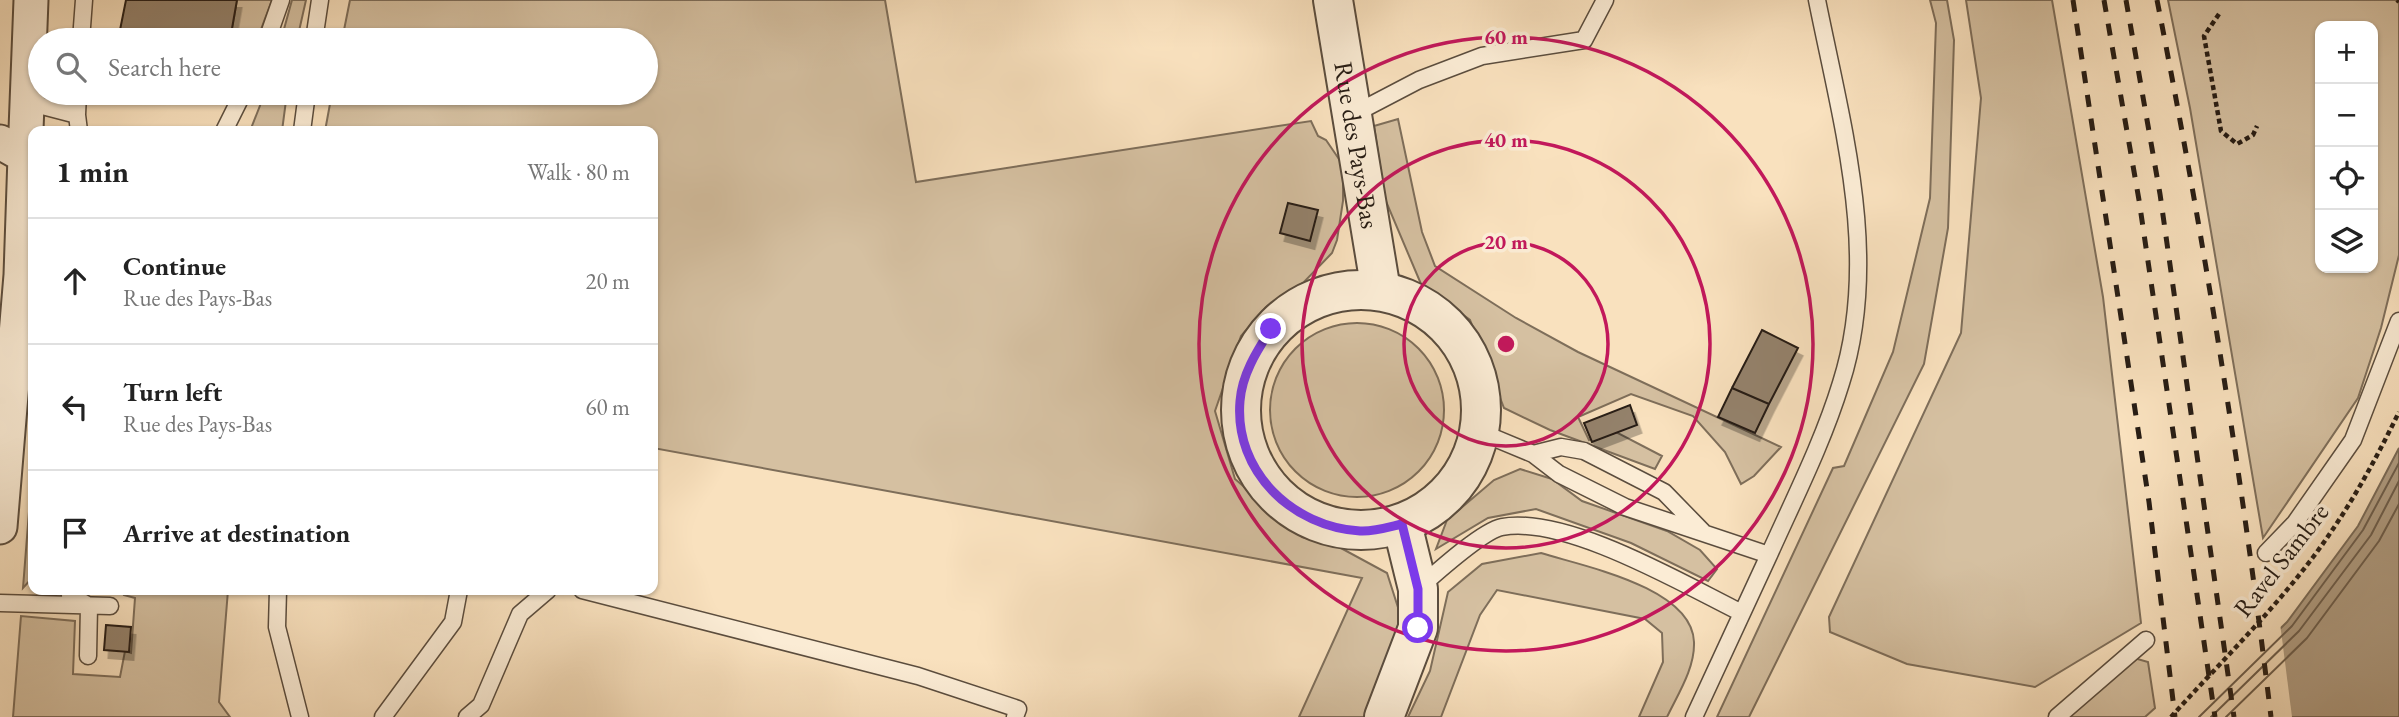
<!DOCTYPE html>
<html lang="en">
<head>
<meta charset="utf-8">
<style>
  :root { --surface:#fff; --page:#f2f2f2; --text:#222; --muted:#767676; --line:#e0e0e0 }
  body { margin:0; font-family:"EB Garamond",serif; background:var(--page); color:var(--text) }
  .controls { position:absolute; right:21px; top:21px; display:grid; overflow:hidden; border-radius:14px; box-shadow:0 2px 5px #0004 }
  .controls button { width:63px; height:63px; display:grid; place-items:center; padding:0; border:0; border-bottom:2px solid var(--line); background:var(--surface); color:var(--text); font:35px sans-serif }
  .stop { position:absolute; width:21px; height:21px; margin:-16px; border:5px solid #7c3aed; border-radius:50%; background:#fff }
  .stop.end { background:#7c3aed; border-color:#fff; box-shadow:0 2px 7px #0008 }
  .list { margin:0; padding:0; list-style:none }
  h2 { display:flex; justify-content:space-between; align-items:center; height:91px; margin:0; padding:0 28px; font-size:30px }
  h2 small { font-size:23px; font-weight:400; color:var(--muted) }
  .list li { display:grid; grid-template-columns:46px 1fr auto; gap:21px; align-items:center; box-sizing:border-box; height:126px; padding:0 28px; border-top:2px solid var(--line) }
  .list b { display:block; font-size:26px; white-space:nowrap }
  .list p { margin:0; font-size:23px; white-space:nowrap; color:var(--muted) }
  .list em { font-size:23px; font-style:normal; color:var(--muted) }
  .icon { flex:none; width:38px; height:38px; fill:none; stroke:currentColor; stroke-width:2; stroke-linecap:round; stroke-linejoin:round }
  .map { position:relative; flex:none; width:2399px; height:717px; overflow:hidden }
  .search { position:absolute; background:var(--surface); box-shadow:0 2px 5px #0004; left:28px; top:28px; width:630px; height:77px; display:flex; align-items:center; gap:18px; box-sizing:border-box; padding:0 24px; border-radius:38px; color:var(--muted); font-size:26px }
  .panel { position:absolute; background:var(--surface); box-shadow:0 2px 5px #0004; left:28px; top:126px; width:630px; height:469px; border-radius:14px }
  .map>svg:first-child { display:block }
</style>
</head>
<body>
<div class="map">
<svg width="2399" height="717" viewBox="0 0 2399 717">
  <defs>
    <filter id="shadow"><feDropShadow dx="4.5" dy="8" stdDeviation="0" flood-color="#0004"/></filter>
  </defs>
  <rect width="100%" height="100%" fill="#f9e1be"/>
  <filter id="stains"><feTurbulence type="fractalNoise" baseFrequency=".00286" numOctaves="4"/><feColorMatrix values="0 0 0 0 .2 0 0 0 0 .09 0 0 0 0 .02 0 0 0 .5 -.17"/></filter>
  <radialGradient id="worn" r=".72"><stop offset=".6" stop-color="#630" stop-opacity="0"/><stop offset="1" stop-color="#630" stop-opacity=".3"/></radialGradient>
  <path fill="#d5c0a1" stroke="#7e6e5a" stroke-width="2" fill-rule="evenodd" d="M237,0H272L257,40H230Z
    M292,0H306L297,40H281Z
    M350,0H885L916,182L1311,121L1318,136L1326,140L1343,165V201L1337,240L1332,253L1304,282L1266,307L1241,336L1215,411L1235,479L1302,537L1339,547L1387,573L1402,620L1364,717H1299L1362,578L653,448V131H325L332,93H646V40H342Z
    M1930,0H1947L1954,40L1948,228L1924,364L1749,717H1717L1833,468L1844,466L1893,352L1930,198L1936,23Z
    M1966,0H2052L2103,297L2141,623L2035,687L1907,664L1830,632L1829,617L1961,333L1981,98Z
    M2168,0H2399V255L2381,328L2358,398L2263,538L2190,108ZM2320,26H2373V268H2320Z
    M265,93H287L282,131H250Z
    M1398,119L1422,232L1435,266L1516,318L1578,352L1781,447L1754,476L1741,484L1725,452L1693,416L1631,394L1578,417L1589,440L1616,432L1662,456L1655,469L1550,430L1504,408L1470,320L1421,284L1385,199L1374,126Z
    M1270 410a87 87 0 1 1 174 0a87 87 0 1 1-174 0Z
    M33,461V577L23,588Z
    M1520,469L1552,479L1582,501L1667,531L1700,550L1717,569L1708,581L1631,543L1536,509L1488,518L1436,549L1447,520L1494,480Z
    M1541,553C1582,566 1692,587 1694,642C1695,668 1678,694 1667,717H1639L1663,662L1662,633L1645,619L1497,590L1480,615L1441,717H1408L1430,671L1448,592L1482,564Z
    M125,590H228L219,702L230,717H13L21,616L75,621L73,674L120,677L125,651L131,653L135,598L124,595Z
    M2127,656L2148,662L2155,708L2145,717H2066Z"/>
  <path fill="#b19e84" stroke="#796a57" stroke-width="2" d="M2399,448V717H2189L2287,622L2358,526Z"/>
  <path fill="#f9e1be" d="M2280,623L2292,717H2185L2186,714Z"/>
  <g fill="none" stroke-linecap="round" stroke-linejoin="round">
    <path stroke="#6c5d4c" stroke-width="2" d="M2199,717L2292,626L2363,530L2399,463
      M2211,717L2299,631L2371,535L2399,481
      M2226,717L2307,638L2379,541L2399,504"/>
  </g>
  <path fill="#94826c" stroke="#261c14" stroke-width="2" filter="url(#shadow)" d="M126,0H237L230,40H118Z
    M1288,203L1318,210L1310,241L1280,233Z
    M1762,330L1798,348L1769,404L1732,388Z
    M1732,388L1769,404L1755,433L1718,417Z
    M1630,405L1637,425L1592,442L1584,423Z
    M106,625L131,627L129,652L104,650Z"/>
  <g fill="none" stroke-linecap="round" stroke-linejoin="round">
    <g stroke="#5b4d3e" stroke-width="19">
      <path id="service" d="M81,40L84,0
        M267,40L281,0
        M314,40L320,0
        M27,102L77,115L79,131
        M77,115L78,93
        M1352,115L1419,80L1482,56L1584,40L1605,0
        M224,131L243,93
        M302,131L307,93
        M1480,432L1533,454L1559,474L1625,507L1769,555L1694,717
        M1533,454L1561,447L1584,451L1664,492L1703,532
        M2266,553L2295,523L2353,440L2399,321
        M1769,555C1794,499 1823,442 1841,383C1881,258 1842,125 1817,0
        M1420,587C1436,573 1482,531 1502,527C1566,515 1683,584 1742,613
        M70,590V595L89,606L88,656
        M278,590L277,627L300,717
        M582,590L918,676L1018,709L1015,717
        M0,603L110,606
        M383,717L453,622L459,590
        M467,717L481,705L520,614L548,590
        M2057,717L2146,640"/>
    </g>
    <g stroke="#5b4d3e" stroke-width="37">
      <path id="minor" d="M0,142L25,156L21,275L0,527
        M25,156L31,0"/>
    </g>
    <g stroke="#5b4d3e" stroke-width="42">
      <g id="tertiary">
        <path id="s1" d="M1333,0L1381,291"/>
        <circle cx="1361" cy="410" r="120"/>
        <path d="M1384,717L1418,628V589L1402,524"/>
      </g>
    </g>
    <path stroke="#261c14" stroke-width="4.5" stroke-dasharray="5 3.5" stroke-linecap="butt" d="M2397,0L2399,2
      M2219,14L2204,36L2221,131L2237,144L2253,135L2257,126
      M2171,717C2226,656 2287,598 2333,529C2358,492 2379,453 2399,412"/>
    <use href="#service" stroke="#fbecd5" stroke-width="16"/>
    <use href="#minor" stroke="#fbecd5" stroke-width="33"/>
    <use href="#tertiary" stroke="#fbecd5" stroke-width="38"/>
    <path stroke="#261c14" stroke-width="5" stroke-dasharray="12 12" stroke-linecap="butt" d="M2073,0L2149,502L2175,717
      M2104,0L2139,200L2215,717
      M2126,0L2160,194L2234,717
      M2157,0C2204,238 2242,477 2271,717"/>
  </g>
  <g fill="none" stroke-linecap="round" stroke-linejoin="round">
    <path stroke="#7c3aed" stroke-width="9" d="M1271,329C1257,351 1242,374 1240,401C1234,472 1293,527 1360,531C1373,532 1389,527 1402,524L1418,589V628"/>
  </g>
  <g fill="none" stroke="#c2185b" stroke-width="3.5">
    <circle cx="1506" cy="344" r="102"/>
    <circle cx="1506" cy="344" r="204"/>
    <circle cx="1506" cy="344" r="307"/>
  </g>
  <g text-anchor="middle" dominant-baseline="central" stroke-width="7" stroke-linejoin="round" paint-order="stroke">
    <g font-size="26" fill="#261c14" stroke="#fbecd5">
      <text stroke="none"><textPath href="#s1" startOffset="147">Rue des Pays-Bas</textPath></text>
      <text transform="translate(2281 560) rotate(-52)">Ravel Sambre</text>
    </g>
  </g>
  <circle cx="1506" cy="344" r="10" fill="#c2185b" stroke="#fbecd5" stroke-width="3.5"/>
  <g font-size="21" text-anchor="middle" font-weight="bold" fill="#c2185b" stroke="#fbecd5" stroke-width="7" stroke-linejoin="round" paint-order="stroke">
    <text x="1506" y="44">60 m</text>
    <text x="1506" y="147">40 m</text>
    <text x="1506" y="249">20 m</text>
  </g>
  <rect width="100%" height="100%" filter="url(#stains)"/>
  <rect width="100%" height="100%" fill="url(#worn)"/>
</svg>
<div class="controls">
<button>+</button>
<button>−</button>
<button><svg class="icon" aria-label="locate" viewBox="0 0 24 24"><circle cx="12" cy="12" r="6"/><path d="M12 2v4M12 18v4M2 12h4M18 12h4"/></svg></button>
<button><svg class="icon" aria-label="layers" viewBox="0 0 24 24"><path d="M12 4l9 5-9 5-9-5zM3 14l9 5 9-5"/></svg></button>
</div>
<div class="stop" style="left:1418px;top:628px"></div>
<div class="stop end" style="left:1271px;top:329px"></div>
<div class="search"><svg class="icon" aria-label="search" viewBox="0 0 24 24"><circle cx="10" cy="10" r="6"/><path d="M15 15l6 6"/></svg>Search here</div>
<section class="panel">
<h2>1 min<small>Walk · 80 m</small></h2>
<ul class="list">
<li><svg class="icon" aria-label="ahead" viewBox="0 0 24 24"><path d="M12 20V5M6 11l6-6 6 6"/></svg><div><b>Continue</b><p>Rue des Pays-Bas</p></div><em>20 m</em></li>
<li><svg class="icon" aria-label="left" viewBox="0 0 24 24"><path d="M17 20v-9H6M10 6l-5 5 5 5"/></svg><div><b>Turn left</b><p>Rue des Pays-Bas</p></div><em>60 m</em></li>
<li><svg class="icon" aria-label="arrive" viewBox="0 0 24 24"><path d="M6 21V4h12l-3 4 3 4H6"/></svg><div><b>Arrive at destination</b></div></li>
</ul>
</section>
</div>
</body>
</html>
